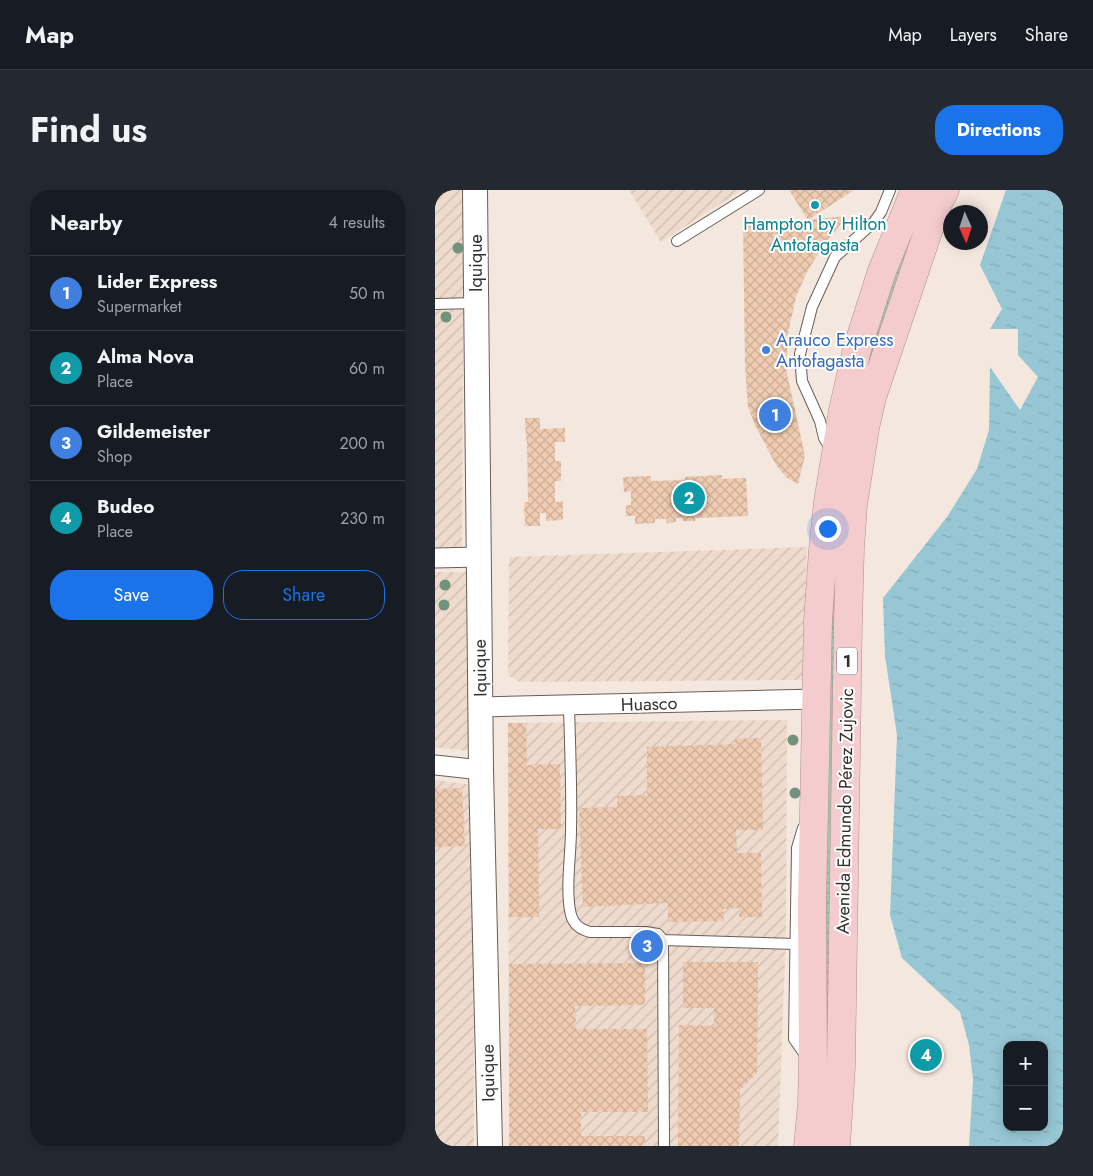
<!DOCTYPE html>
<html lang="en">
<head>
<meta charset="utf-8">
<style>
  :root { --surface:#171b24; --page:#242831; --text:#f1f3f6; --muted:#9ea1a6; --line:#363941; --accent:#1a73e8 }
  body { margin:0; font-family:Jost,sans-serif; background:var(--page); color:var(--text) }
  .controls { position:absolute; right:15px; bottom:15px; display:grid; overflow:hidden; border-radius:10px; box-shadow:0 2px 12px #0003 }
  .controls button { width:45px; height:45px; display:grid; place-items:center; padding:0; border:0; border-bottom:1px solid var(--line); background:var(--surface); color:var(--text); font:25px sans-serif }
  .compass { position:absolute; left:508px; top:15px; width:45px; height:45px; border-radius:50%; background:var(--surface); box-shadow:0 2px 12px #0003; rotate:177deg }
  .you { position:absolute; left:392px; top:338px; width:18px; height:18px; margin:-12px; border:4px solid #fff; border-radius:50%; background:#1a73e8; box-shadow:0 0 0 8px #1a73e833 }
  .badge { display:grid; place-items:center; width:32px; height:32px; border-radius:50%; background:var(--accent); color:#fff; font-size:16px; font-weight:700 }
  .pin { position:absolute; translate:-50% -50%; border:2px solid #fff; box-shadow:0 1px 5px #0006 }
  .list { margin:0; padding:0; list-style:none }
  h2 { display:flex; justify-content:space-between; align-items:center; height:65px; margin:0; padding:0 20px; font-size:21px }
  h2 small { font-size:16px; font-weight:400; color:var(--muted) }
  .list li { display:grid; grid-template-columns:32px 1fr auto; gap:15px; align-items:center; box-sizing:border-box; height:75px; padding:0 20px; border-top:1px solid var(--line) }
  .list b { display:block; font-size:19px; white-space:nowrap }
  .list p { margin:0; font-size:16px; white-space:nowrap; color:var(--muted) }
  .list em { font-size:16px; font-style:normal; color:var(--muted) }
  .actions { display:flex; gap:10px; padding:15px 20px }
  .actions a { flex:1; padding:11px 0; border:1px solid var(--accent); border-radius:20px; text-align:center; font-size:18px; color:var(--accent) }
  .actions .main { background:var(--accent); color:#fff }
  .map { position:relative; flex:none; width:628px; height:956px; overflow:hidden; border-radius:20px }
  header { display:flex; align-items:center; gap:30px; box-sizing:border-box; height:70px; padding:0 25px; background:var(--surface); border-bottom:1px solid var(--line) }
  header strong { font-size:24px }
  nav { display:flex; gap:28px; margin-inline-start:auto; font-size:18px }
  .intro { display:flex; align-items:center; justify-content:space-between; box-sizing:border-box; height:120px; padding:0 30px }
  h1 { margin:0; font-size:35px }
  .button { padding:12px 22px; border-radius:20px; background:var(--accent); color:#fff; font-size:18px; font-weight:700 }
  main { display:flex; gap:30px; padding:0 30px }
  aside { flex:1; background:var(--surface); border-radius:20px; box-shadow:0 2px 12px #0003 }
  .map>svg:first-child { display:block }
</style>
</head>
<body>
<header>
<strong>Map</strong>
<nav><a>Map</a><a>Layers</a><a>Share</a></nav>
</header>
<div class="intro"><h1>Find us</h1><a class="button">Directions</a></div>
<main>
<aside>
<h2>Nearby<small>4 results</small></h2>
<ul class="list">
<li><span class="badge" style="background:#3f7fe0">1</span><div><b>Lider Express</b><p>Supermarket</p></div><em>50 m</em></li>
<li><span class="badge" style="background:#0f9aa8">2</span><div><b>Alma Nova</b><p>Place</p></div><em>60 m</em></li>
<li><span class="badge" style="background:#3f7fe0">3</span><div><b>Gildemeister</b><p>Shop</p></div><em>200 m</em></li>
<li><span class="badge" style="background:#0f9aa8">4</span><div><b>Budeo</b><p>Place</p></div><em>230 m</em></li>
</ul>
<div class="actions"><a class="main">Save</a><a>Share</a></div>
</aside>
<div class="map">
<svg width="628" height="956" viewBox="0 0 628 956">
  <defs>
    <pattern id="industrial-furrows" width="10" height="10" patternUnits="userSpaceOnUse" patternTransform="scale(1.25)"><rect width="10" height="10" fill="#eedbcd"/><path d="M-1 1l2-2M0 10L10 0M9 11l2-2" fill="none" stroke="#cdbcb0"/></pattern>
    <pattern id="grass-dots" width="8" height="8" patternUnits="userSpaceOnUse" patternTransform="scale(1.25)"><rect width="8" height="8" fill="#a3c6b0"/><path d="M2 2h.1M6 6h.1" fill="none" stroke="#8daa98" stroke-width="1.8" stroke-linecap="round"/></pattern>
    <pattern id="water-ripples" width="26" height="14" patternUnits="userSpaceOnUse" patternTransform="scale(1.25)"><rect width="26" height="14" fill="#97c7d4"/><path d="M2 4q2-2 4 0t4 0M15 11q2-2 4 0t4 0" fill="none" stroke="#83abb6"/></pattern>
    <pattern id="building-cross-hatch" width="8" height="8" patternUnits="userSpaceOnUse" patternTransform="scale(1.25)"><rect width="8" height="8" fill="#eecbb1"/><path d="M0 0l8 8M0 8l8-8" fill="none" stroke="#cdaf99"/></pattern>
  </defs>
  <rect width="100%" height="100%" fill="#f4e7de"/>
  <path fill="url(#industrial-furrows)" d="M0,0H29L27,357H0Z
    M194,0H307L226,52Z
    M372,357L369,490L85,492L73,485L74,367Z
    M0,382H37L42,562L0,557Z
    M352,530L351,739L343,956H74L73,533Z
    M0,590L38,595L39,956H0Z"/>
  <path fill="url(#grass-dots)" d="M497,0L437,189L399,902L387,901L397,384L430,181L452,108L478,40Z"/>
  <path fill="url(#water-ripples)" fill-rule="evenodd" d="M571,0H628V956H534L538,890L534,855L525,822L467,768L455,725L462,545L450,466L448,408L512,327L542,279L554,240L555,177L585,220L603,187L583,165V139H555L567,119L545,75ZM572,855H609V937H572Z"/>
  <path fill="url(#building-cross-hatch)" d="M354,0H419L373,30L412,26L385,60L371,84L361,107L353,143L351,179L370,266L363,294L352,288L341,275L320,235L313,217L310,176L308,30H373Z
    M90,228H105V239L130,238V252H120V271H126V291H120V312L128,311V330L111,331V323H105V336H90L89,312H93L92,251H91Z
    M287,285V289L311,288L313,326L260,328V331H248V328H241V332L232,333L231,329H220V333L200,334V326H191V315H196V301L189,302L188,287L216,286V291L250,290V287Z
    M73,533H91L92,575L125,574L126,639H103L104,727H74Z
    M326,548L328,640H301L302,663H326L327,727H304V718L288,719L289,731L233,732V713L148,717L144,618L182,617V606L212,605V557L300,554V549Z
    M27,598L30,656L0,657V599Z
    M248,772H323L322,883L305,900L304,956H243L244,835L279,836V818H248Z
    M210,773V815L140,816L141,839H212L213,922H146V946H210V956H74V774Z"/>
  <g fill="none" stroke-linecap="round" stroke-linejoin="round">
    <g stroke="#695e56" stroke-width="12">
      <path id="service" d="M242,51L324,0
        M0,114L41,113
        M396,259L389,248L385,231L367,191L365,164L377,117L400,67L439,32L446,22L455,0
        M134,516C135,557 137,599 136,640C136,664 130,702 136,725C139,735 145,739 155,742H211L223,744L228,750L229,956
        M368,638L362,658L359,849L371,866
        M228,750L360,754"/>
    </g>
    <g stroke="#695e56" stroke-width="21">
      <path id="minor" d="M0,368L43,367
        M46,517L382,509
        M0,575L46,580"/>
    </g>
    <g stroke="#695e56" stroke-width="26">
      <path id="tertiary" d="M40,0L46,580L55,956"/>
    </g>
    <g stroke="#b08e8e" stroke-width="29">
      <path id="trunk" d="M373,956L377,914L378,875L377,714L383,431L388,360L393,312L408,220L422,159L447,81L480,0
        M401,956L406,877L413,434L415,359L418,315L430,238L437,207L502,15L510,0"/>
    </g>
    <use href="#service" stroke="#fff" stroke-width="10"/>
    <use href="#minor" stroke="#fff" stroke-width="19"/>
    <use href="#tertiary" stroke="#fff" stroke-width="24"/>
    <use href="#trunk" stroke="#f4ccce" stroke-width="28"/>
  </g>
  <g fill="#71927d">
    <circle cx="23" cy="58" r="5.5"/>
    <circle cx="11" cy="127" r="5.5"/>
    <circle cx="10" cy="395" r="5.5"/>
    <circle cx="9" cy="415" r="5.5"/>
    <circle cx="358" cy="550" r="5.5"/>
    <circle cx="360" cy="603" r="5.5"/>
  </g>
  <circle fill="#0f9aa8" stroke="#fff" stroke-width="2" cx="380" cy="15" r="5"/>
  <circle fill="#3f7fe0" stroke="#fff" stroke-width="2" cx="331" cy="160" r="5"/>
  <g text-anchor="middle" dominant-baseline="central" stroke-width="4" stroke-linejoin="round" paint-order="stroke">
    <rect fill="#fff" stroke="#726e6c" stroke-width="1" x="402" y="457.5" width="20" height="27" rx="4"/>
    <g font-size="16" font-weight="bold" fill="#35302d">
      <text x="412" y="471">1</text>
    </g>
    <g font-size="18" fill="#0d838f" stroke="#fff">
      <text x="380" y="34">Hampton by Hilton<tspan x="380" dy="21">Antofagasta</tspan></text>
    </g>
    <g font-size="18" fill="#35302d" stroke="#fff">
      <text transform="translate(41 73) rotate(-90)">Iquique</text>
      <text transform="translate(45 478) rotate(-91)">Iquique</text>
      <text transform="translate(214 514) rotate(-2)">Huasco</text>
      <text transform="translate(410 621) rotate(-89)">Avenida Edmundo Pérez Zujovic</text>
      <text transform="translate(53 883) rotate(-91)">Iquique</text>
    </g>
    <g font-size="18" fill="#366cbe" stroke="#fff" text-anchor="start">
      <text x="341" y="150">Arauco Express<tspan x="341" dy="21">Antofagasta</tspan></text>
    </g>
  </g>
</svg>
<div class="controls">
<button>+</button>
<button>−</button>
</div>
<svg class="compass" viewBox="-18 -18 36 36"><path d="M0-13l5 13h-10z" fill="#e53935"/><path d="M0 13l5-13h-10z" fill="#9ea1a6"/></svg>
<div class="you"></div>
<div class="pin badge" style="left:340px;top:225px;background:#3f7fe0">1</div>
<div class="pin badge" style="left:254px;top:308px;background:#0f9aa8">2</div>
<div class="pin badge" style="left:212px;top:756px;background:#3f7fe0">3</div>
<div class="pin badge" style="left:491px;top:865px;background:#0f9aa8">4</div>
</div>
</main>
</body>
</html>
